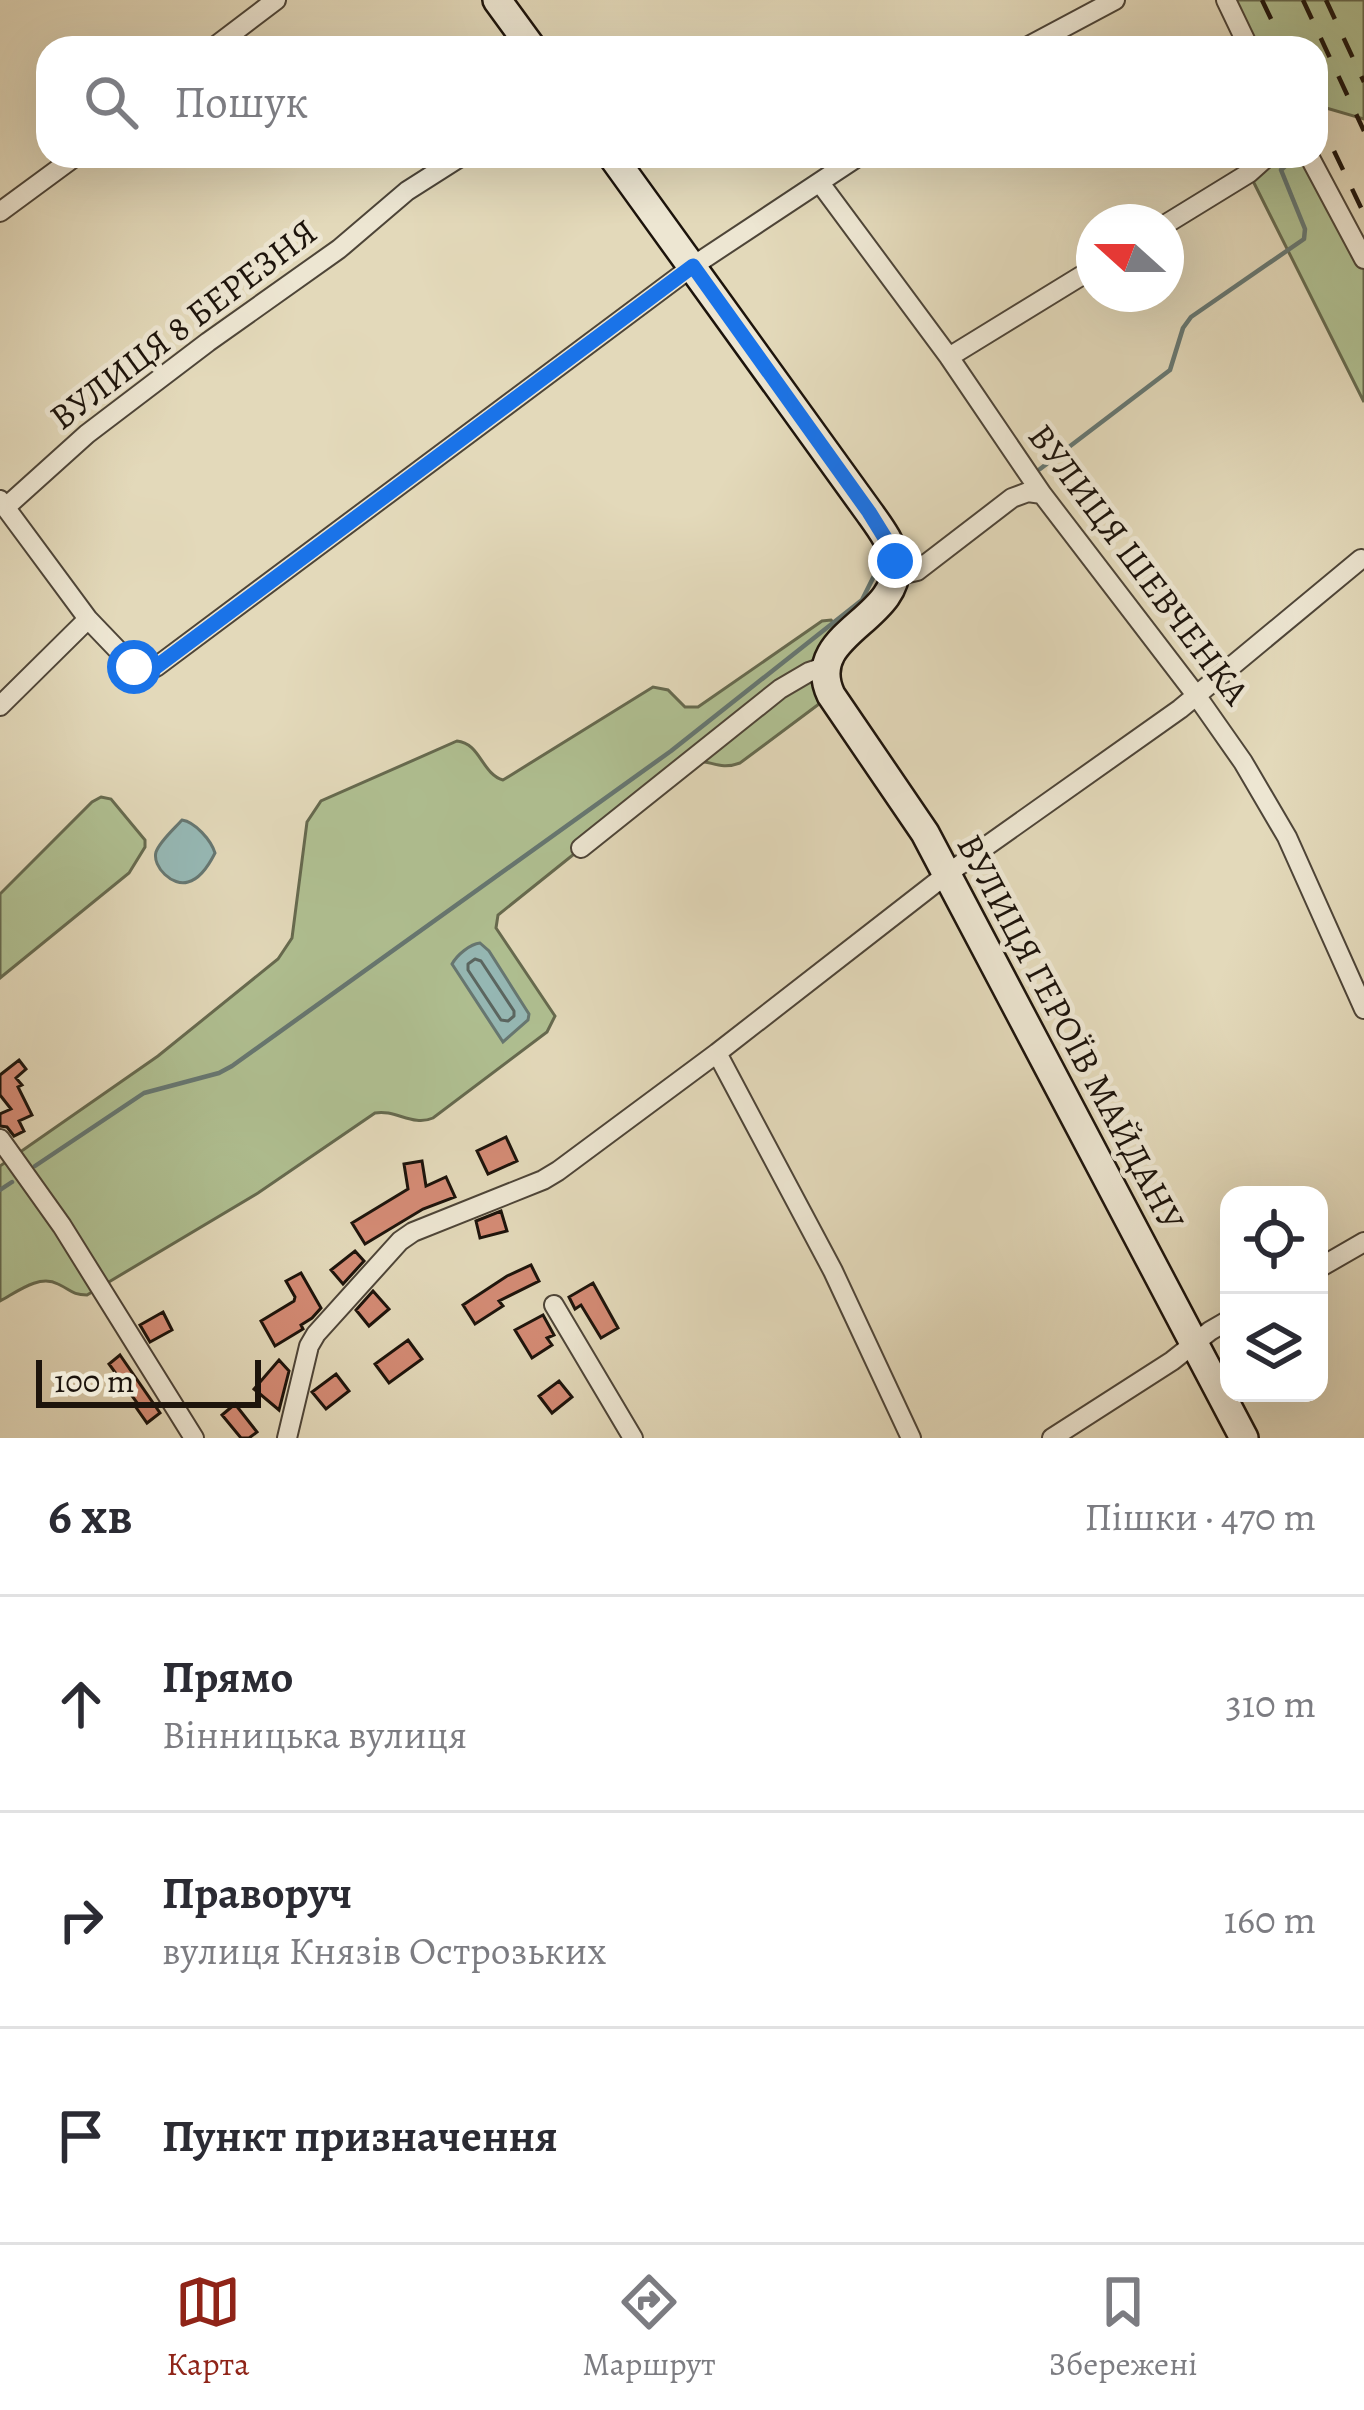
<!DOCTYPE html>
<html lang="uk">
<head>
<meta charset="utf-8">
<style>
  :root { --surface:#fff; --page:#f2f2f3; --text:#2b2b33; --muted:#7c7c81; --line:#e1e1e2; --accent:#8f2418 }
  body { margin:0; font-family:Alegreya,serif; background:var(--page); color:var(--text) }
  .controls { position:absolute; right:36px; bottom:36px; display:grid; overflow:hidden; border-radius:24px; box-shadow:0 12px 48px #0002 }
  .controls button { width:108px; height:108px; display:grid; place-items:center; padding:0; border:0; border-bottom:3px solid var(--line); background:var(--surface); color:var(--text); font:60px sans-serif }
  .compass { position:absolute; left:1076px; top:204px; width:108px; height:108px; border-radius:50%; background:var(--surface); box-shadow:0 12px 48px #0002; rotate:291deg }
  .scale { position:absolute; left:36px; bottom:30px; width:225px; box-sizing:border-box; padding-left:12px; border:6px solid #1d140c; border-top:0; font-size:33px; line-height:42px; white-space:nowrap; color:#1d140c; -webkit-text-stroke:9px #ede6d2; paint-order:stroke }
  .stop { position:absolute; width:36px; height:36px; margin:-27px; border:9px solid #1a73e8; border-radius:50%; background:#fff }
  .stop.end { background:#1a73e8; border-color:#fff; box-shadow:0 3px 12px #0008 }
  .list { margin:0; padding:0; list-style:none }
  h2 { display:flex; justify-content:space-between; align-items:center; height:156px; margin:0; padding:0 48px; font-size:51px }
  h2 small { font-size:39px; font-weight:400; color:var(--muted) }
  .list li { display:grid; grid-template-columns:78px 1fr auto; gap:36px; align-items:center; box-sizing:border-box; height:216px; padding:0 48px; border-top:3px solid var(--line) }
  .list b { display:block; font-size:45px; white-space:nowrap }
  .list p { margin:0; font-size:39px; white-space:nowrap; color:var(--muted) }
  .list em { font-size:39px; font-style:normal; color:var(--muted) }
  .icon { flex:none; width:66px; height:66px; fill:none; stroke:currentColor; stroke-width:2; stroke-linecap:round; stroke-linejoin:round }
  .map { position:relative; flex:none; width:1364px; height:1438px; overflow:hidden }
  .search { position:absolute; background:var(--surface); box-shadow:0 12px 48px #0002; left:36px; right:36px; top:36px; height:132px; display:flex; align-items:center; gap:30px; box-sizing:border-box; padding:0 42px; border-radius:36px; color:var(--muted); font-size:45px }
  .sheet { height:804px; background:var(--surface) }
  nav { display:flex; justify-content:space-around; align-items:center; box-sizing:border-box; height:168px; border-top:3px solid var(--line); background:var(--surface); font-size:33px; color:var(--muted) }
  nav a { display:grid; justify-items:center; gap:6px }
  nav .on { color:var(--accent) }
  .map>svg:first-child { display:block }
</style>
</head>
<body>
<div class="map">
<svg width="1364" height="1438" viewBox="0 0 1364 1438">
  <rect width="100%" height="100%" fill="#e3d9ba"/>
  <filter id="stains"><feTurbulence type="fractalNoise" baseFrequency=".00167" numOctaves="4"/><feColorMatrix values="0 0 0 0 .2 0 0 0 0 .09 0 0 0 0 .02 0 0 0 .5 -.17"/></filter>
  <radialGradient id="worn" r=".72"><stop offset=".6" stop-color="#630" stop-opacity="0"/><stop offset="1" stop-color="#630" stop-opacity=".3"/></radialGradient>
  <path fill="#b0c092" stroke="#666a4f" stroke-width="3" d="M1227,0H1364V119L1316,105V48H1250Z
    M1253,156H1309L1364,259V402L1249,173Z
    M831,620L846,636L831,695L740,763C718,771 711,759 690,761L498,915L496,928L555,1016L547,1032L433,1118C413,1127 395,1109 375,1113L258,1193L87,1295C72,1295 71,1290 58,1284C39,1274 17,1292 0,1301V1166L158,1056L278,959L292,938L307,822L321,801L457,741C480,743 482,774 503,780L653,687L668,690L685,707H698L822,621Z
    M101,797L111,799L145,840V847L129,873L0,978V894L92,802Z"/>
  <path fill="#96b9b6" stroke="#667772" stroke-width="3" d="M182,820C195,822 211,840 215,853C210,863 200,879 188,882C173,887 152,867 156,852C160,841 174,829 182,820Z
    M480,943L489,951L529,1014L528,1020L503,1042L452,964C457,955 470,944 480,943Z"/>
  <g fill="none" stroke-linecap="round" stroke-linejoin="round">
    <path stroke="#5a6661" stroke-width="3" d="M475,959L481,961L514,1011V1016L508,1021L501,1020L468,970V964Z"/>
    <path stroke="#667772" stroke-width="4.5" d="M1040,469L1170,370L1183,328L1191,317L1304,239L1305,229L1281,170L1295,157
      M35,1166L144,1093L219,1073L232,1066L671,751L862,600L875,574L882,567
      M0,1190L12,1182"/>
  </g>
  <path fill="#d48b75" stroke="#1d140c" stroke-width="3" d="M19,1060L26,1069L16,1078L22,1085L18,1087L32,1115L19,1121L24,1131L14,1136L7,1127L0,1126V1114L11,1109L0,1095V1075Z
    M506,1137L517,1161L488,1174L477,1151Z
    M422,1161L426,1186L446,1177L455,1197L423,1209L365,1244L352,1223L408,1189L404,1164Z
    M501,1211L507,1231L480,1238L476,1221Z
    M355,1251L364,1261L343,1284L331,1270Z
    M531,1265L539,1281L499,1301L503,1306L475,1324L463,1305L507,1276Z
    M301,1273L321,1308L312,1318L301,1325L303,1329L275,1346L261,1321L294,1301L295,1297L286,1281Z
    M593,1283L618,1328L601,1338L581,1305L575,1309L569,1297Z
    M373,1291L389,1309L369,1326L356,1310Z
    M163,1312L172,1330L150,1342L140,1325Z
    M543,1315L554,1335L547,1338L552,1345L532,1358L515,1330Z
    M408,1340L422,1359L389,1383L375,1364Z
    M120,1355L160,1413L147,1423L135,1406L138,1404L109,1364Z
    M279,1360L289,1371L279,1410L254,1389Z
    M336,1374L349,1391L326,1409L312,1392Z
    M559,1381L572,1397L552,1413L539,1396Z
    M235,1404L257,1432L249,1438H241L222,1415Z"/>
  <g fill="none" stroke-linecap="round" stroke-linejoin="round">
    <g stroke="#4e4538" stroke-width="22">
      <path id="street" d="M1226,0L1249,48
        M213,48L276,0
        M1025,48L1115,0
        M1309,156L1364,259
        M820,183L949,357L1042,494L1196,695L1243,762L1287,837L1364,1009
        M0,212L76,156
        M1166,224L1249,173L1268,156
        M949,357L1094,268
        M0,500L88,619
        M6,507L87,434L208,342L339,249L407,191L462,156
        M895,576L917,571L1012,498L1028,492L1042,494
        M0,706L88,619L134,667H156L693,266L859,156
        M581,848L780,689L809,672L824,667
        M717,1053L833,1271L911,1438
        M0,1139L62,1226L194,1438
        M1319,1268L1364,1242
        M554,1305L633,1438
        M287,1438L309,1346L316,1334L400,1241L413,1232L543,1180L558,1171L717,1053L947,874L1180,709L1361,559
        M1052,1438L1172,1361L1210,1331L1229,1320"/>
    </g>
    <g stroke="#1d140c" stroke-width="32">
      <path id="secondary" d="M497,0L532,48
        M612,156L869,512C879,526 893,544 895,562C903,620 802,633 831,695L925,833L1244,1438"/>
    </g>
    <use href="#street" stroke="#ede6d2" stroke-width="18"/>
    <use href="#secondary" stroke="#ede6d2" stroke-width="27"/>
    <path stroke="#1d140c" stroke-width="4.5" stroke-dasharray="21 21" stroke-linecap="butt" d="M1262,0L1285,48
      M1303,0L1364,131
      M1326,0L1364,82
      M1316,113L1364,214"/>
  </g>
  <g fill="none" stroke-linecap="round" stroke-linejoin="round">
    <path stroke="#1a73e8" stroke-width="15" d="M134,667H156L693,266L869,512L890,546L895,561"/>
  </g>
  <g text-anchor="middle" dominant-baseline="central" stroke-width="10" stroke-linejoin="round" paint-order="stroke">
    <g font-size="36" fill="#1d140c" stroke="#ede6d2">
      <text transform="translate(183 324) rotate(-37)">ВУЛИЦЯ 8 БЕРЕЗНЯ</text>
      <text transform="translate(1139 564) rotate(53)">ВУЛИЦЯ ШЕВЧЕНКА</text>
      <text transform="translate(1071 1032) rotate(62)">ВУЛИЦЯ ГЕРОЇВ МАЙДАНУ</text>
    </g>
  </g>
  <rect width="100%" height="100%" filter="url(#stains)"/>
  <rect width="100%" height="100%" fill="url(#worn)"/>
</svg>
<div class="controls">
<button><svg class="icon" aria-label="locate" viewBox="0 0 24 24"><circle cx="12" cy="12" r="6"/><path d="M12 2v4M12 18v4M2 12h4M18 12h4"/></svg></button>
<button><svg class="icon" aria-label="layers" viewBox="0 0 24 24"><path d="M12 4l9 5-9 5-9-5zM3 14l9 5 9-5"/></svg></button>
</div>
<svg class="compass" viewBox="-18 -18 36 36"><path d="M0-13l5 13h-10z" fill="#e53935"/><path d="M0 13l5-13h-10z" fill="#7c7c81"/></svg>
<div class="scale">100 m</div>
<div class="stop" style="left:134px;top:667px"></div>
<div class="stop end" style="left:895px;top:561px"></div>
<div class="search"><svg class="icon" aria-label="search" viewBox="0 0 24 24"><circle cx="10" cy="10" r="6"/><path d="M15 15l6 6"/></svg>Пошук</div>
</div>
<section class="sheet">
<h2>6 хв<small>Пішки · 470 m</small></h2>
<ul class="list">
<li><svg class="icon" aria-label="ahead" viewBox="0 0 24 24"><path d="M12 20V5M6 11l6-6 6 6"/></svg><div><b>Прямо</b><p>Вінницька вулиця</p></div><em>310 m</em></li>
<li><svg class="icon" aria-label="right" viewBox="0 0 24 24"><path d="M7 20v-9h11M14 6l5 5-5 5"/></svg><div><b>Праворуч</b><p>вулиця Князів Острозьких</p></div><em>160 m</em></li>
<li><svg class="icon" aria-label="arrive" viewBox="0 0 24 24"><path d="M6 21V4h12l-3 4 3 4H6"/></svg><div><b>Пункт призначення</b></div></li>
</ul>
</section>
<nav>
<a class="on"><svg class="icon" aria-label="map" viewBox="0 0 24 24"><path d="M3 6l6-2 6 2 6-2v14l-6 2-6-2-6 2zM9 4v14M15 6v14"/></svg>Карта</a>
<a><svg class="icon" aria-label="directions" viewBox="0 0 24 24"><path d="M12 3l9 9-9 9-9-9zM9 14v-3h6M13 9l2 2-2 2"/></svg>Маршрут</a>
<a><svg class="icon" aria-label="saved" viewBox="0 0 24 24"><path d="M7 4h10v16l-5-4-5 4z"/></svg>Збережені</a>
</nav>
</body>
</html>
